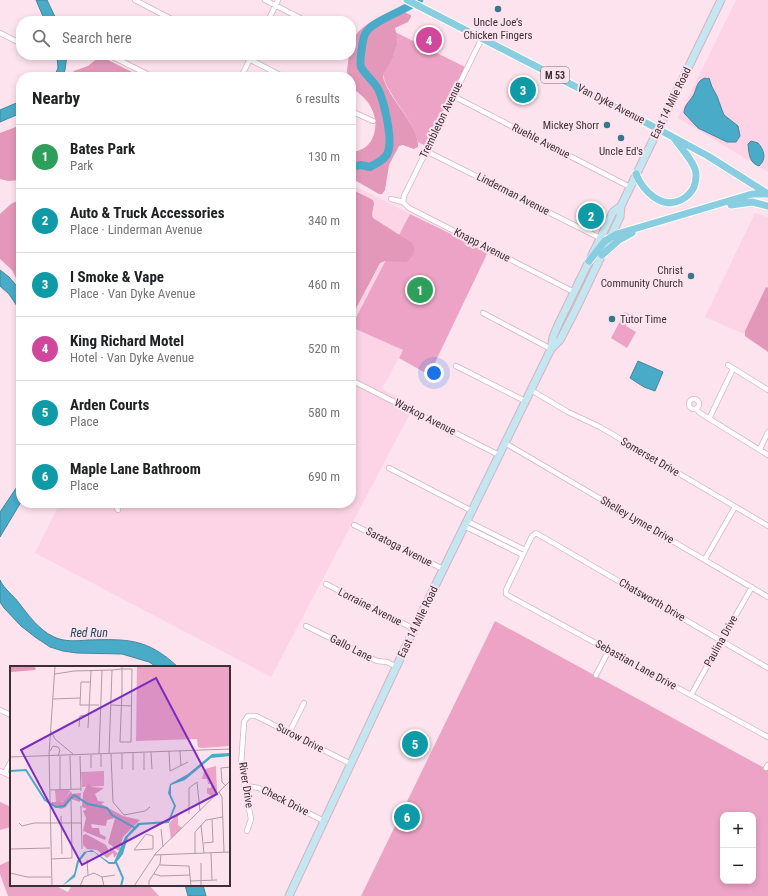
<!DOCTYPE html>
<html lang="en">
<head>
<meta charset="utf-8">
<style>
  :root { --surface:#fff; --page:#f2f2f2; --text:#202124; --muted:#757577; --line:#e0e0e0; --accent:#37788b }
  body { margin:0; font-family:"Roboto Condensed",sans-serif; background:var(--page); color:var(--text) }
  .controls { position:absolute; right:12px; bottom:12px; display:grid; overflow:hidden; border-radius:8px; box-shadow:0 2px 6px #0003 }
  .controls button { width:36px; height:36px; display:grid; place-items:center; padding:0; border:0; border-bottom:1px solid var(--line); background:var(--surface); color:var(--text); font:20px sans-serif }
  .you { position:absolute; left:434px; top:373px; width:14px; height:14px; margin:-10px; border:3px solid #fff; border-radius:50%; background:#1a73e8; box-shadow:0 0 0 6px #1a73e833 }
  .badge { display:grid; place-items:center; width:26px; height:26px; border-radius:50%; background:var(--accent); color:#fff; font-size:13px; font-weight:700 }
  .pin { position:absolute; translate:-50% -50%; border:2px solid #fff; box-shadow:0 1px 4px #0006 }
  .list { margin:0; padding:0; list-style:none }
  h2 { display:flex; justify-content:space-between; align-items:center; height:52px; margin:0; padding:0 16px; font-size:17px }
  h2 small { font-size:13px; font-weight:400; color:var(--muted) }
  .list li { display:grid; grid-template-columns:26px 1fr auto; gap:12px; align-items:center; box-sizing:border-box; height:64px; padding:0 16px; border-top:1px solid var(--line) }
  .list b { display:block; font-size:15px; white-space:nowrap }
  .list p { margin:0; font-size:13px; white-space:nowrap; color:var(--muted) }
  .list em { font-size:13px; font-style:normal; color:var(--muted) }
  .icon { flex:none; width:22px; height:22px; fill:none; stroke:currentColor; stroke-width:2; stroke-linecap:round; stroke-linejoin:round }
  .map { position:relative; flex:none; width:768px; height:896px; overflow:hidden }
  .search { position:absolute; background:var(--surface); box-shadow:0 2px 6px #0003; left:16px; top:16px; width:340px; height:44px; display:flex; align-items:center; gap:10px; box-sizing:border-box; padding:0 14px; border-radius:16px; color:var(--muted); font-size:15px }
  .panel { position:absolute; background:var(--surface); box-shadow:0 2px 6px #0003; left:16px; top:72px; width:340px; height:436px; border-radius:16px }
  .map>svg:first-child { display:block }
</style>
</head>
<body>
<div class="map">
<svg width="768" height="896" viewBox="0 0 768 896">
  <rect width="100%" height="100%" fill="#fde3ee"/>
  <path fill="#fcd4e5" d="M736,0H768V172L678,118Z
    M351,184L410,214L351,327Z
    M755,213L768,217V350L744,334L705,317Z
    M351,327L403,350L382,389L414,406L271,677L35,553L60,503H351Z"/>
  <path fill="#eda3c5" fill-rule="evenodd" d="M395,32L465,67L426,146L418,142C414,123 399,108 390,91C388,87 384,82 384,77C382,65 404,52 395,32Z
    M410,214L488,252L429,375L399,358L403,350L351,327Z
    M625,312L631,315L626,326L636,332L627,348L611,338Z
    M495,621L768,770V896H361ZM723,815H753V881H723Z
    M0,802L11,807V827L0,830Z
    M11,860V885H54L68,892L72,885H149L159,896H8L0,874V865Z"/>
  <path fill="#e398ba" d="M397,9L411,15V17L408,22L395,28L397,37V46L393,57L384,73L383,77C389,100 420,126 418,147L414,149L403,145L399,146L389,165L385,190L382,194H379L351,178V152C361,151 369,147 373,137C378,124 375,110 365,99C358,91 351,90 351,77H348L347,70L349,55H351C351,50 351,44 353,39C361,25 382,15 397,9Z
    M99,57H102L142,77H69L74,71L88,66Z
    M21,125V180L8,181L0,179V133Z
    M351,189L373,200C376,206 370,212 373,218L412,243C417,250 413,258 406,262L385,261L380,263L351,318Z
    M21,199V281L16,278L12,270L0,259V214L11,204Z
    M766,287L768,288V352L745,336V331Z"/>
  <path fill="#49abc7" stroke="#45869b" d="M36,0H47L57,21H45Z
    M57,55H67L65,70L62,77H54L58,68Z
    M705,78L707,79L709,78L712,87L717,96L722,110L724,115L738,126L740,136L736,142H727L698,128L684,113C684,106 689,102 693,96C697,89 696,81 705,78Z
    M21,101V113L0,122V110Z
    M751,141L758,143C764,150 767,159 759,166C749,163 749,153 748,144Z
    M0,270L9,277L21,291V312L9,294L0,286Z
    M638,361L663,372L655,391L644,387L630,378Z
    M21,481V502L0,537V512Z
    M0,580C4,589 13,595 19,603C29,616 39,630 54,637C65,642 76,641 88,640C127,639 147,638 178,667H157L149,662L122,654L77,653L63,651L50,647L35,637L21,626L4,608L0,602Z
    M185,885H203L206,896H188Z"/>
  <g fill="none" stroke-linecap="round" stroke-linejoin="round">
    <path stroke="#49abc7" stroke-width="8" d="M351,167L361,165L370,167C377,163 386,159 388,152C393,139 384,101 378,89C374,81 365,75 361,67C359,62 363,38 365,34C371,21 407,10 419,0"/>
    <g stroke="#d3b5c1" stroke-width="6">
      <path id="street" d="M135,0L175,21
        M265,0L306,21
        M268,21L278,0
        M0,33L16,41
        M109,55L153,77
        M241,55L284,77
        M241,77L252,55
        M453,96L630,187
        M351,111L373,121
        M426,151L600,238
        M391,199L403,202L409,208L574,292
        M403,202L404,196L482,38
        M483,313L551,349
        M728,365L768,390
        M456,366L525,401
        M351,380L499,455
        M531,390L568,412L600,427L768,526
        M689 404a5 5 0 1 1 10 0a5 5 0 1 1-10 0Z
        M696,409L700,413L768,455
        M709,419L733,369
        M505,443L768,597
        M760,449L768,432
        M389,468L472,511
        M115,503L118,510
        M467,521L525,550
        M354,525L443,569
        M464,526L523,555
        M705,559L735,507
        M326,584L414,629
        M306,626L377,661L387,662L397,667
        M768,668L536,533L532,536L506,590V594L509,596L768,737
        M596,675L609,650
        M691,695L721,641L752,587
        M0,710L11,715
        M289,733L304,703
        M766,768L768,765
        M0,771L11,776
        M5,773L11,761
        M246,786L259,788L324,821
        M247,831L251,819L241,766L244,722L248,716H256L351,764"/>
    </g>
    <g stroke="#d3b5c1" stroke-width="9">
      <path id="secondary" d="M551,349L560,340L576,309L620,217L621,206L721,0
        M289,896L414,629L551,349L553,337L558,325L613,212L621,206"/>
    </g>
    <g stroke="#fff" stroke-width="9">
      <path id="primary" d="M407,0L658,129L708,156L768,194
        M636,174C643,191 662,210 681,200C687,197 691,193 694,187C696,181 697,175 695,169C691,158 681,148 674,138
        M731,205L752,202L768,206
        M602,255L619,240L632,233
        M589,261L605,241L617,234L752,194H767"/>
    </g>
    <use href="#street" stroke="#fff" stroke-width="4.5"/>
    <use href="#secondary" stroke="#c3e6f0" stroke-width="7"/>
    <use href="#primary" stroke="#88cde0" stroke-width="7"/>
  </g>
  <g fill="#37788b" stroke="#fde3ee" stroke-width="1.5">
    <circle cx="498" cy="9" r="4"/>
    <circle cx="607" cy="125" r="4"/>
    <circle cx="621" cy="138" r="4"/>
    <circle cx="691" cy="276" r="4"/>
    <circle cx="612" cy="319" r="4"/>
  </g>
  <g text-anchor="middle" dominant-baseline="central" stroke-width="4" stroke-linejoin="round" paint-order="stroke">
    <rect fill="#fde3ee" stroke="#76666c" stroke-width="1" x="541" y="67" width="28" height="16" rx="3"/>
    <g font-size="10" font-weight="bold" fill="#3c3035">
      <text x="555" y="75">M 53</text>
    </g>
    <g font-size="11" fill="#3c3035" stroke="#fde3ee">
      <text x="498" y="22">Uncle Joe’s<tspan x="498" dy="13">Chicken Fingers</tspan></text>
      <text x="599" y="125" text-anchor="end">Mickey Shorr</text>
      <text x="621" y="151">Uncle Ed's</text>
      <text x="683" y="270" text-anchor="end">Christ<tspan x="683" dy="13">Community Church</tspan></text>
      <text x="620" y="319" text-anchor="start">Tutor Time</text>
    </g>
    <g font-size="11" fill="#3c3035" stroke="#fde3ee">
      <text transform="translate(671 103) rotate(-64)">East 14 Mile Road</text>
      <text transform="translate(611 104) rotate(27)">Van Dyke Avenue</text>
      <text transform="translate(441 120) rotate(-64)">Trembleton Avenue</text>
      <text transform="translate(541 141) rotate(27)">Ruehle Avenue</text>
      <text transform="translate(513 194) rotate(27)">Linderman Avenue</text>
      <text transform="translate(482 245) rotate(27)">Knapp Avenue</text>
      <text transform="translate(425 417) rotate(27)">Warkop Avenue</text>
      <text transform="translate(650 457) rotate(30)">Somerset Drive</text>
      <text transform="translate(637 520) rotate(30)">Shelley Lynne Drive</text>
      <text transform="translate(399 547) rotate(27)">Saratoga Avenue</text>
      <text transform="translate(652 600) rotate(30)">Chatsworth Drive</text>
      <text transform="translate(370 607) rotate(27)">Lorraine Avenue</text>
      <text transform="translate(418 622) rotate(-64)">East 14 Mile Road</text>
      <text transform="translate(721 641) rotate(-61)">Paulina Drive</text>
      <text transform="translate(351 648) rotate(27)">Gallo Lane</text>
      <text transform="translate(636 665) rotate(29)">Sebastian Lane Drive</text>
      <text transform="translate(300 738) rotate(27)">Surow Drive</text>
      <text transform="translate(246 785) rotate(81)">River Drive</text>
      <text transform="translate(285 801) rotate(27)">Check Drive</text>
    </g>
    <g font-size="12" font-style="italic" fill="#224d5a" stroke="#fde3ee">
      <text x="89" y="633">Red Run</text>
    </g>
  </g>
  <g transform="translate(10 666)">
    <rect width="220" height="220" fill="#fde3ee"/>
    <path d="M127,0H220V80L192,82L188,81L187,73L126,75ZM206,100L207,126L203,131L197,127V122H201V118H198L197,113H192L193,109L195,103ZM94,105V120L72,121L71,106ZM45,124H60V125L54,135L46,137ZM166,149H168V159L172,162L161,173L159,158Z" fill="#eda3c5"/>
    <path d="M21,0L26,2L25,4L1,6V34L0,1ZM78,117L82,121L94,122L85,128L88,135L95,136L91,138L113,150L130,154L113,171L109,185L98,177L105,152L97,154L96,160L81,158L82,162H89L90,168L96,171L95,174L73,165L76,152L73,145L77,143L72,141L73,127ZM61,125L62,128L71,127L70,136L61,133L56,141L51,143L42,139V136H53ZM76,168L96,179L100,187V181L108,187L104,192L103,187L97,192L87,184L77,183L73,179V169Z" fill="#e398ba"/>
    <path d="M220,87V90L201,92L175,114L161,119V129L166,140L159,157L130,159L118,171L113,188L105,198H99L84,186H77L69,196L65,211L52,220L64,208L67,195L74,186L82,184L99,196H104L115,171L128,157L158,155L164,140L158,127L160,118L178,108L202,88Z" fill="#49abc7"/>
    <path fill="none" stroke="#49abc7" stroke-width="2" d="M0,105L16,104L35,134L46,141L54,140L64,129L78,138L97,142L102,149L125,162M106,196L113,212L111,220"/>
    <path fill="none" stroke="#b09ba4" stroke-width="1" d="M45,8L64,5L102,4L112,3H122L121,76H110L112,24V0M81,16H71L70,39H89M43,33L70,32M101,39L122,40M69,61L70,50L79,49M78,62L81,5M41,65L45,73L63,88M40,85L43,80L48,81L50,84L48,90M159,85L160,105L178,96M170,85L171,100M141,86L142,103M99,87L102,4M112,87V103M123,87V104M134,87V104M89,88L92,4M91,88V101M101,88L103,136L114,149L135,145L140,141M81,89V102M50,90V124M60,90L61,123M70,90L71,125M0,91L220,83M216,120L212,116L211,102L220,101M40,124L71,123M209,126L212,131L214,186M71,140L72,183M179,148V122L187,116L190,145M51,150L52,188M9,157L12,160L24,157H71M191,159L194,187M151,163L153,181M185,166L196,154L213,151M136,168L143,170V183L124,184ZM194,177L203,176L202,153M0,183L40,182M201,187L202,214M185,188V166M144,189L220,186M41,193L62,192L61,134M77,194L78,209M191,197V220M150,199L179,200L181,220M0,207L17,211H41M144,208L151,210L180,209M92,211L105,209M181,215L207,214M42,220L39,88L45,0M70,220L74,211L84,207L92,211L94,220M124,220L146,187L220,115M139,220V215L150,198L151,189"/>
    <path fill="#7b2cbf" fill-opacity="0.15" stroke="#7b2cbf" stroke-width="2" d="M146,12L207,128L72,199L11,84Z"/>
    <rect width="220" height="220" fill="none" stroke="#3c3035" stroke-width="2"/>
  </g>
</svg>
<div class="controls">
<button>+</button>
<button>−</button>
</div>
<div class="you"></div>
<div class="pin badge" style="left:420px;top:290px;background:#2e9e5b">1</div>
<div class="pin badge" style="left:591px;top:216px;background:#0f9aa8">2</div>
<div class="pin badge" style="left:523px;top:90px;background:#0f9aa8">3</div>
<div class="pin badge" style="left:429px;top:40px;background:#d1479c">4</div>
<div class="pin badge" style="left:415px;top:744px;background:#0f9aa8">5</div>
<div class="pin badge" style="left:407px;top:817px;background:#0f9aa8">6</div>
<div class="search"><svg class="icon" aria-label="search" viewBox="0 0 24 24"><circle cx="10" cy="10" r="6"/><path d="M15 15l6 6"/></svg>Search here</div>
<section class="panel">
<h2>Nearby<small>6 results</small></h2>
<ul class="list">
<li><span class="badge" style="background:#2e9e5b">1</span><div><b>Bates Park</b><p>Park</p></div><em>130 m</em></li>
<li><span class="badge" style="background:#0f9aa8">2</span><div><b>Auto &amp; Truck Accessories</b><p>Place · Linderman Avenue</p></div><em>340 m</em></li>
<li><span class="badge" style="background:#0f9aa8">3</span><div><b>I Smoke &amp; Vape</b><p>Place · Van Dyke Avenue</p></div><em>460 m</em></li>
<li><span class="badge" style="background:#d1479c">4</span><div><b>King Richard Motel</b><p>Hotel · Van Dyke Avenue</p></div><em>520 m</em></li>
<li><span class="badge" style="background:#0f9aa8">5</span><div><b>Arden Courts</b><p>Place</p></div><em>580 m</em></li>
<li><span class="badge" style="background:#0f9aa8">6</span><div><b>Maple Lane Bathroom</b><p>Place</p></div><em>690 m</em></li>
</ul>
</section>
</div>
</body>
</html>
